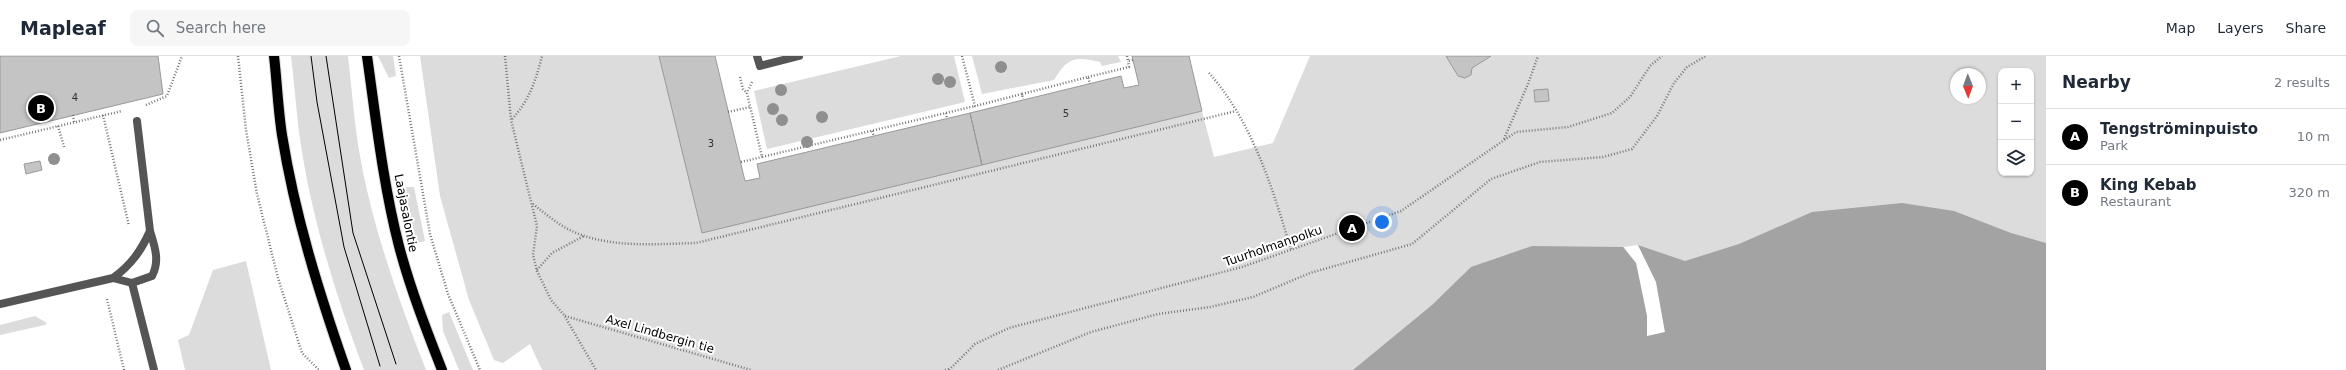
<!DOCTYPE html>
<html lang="en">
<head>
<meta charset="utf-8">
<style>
  :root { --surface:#fff; --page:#f6f6f7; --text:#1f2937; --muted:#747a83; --line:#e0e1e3; --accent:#000 }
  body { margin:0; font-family:"DejaVu Sans",sans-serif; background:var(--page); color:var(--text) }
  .controls { position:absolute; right:12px; top:12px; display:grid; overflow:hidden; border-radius:8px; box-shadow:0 1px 3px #0004 }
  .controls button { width:36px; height:36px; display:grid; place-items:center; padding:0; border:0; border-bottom:1px solid var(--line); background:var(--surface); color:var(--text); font:20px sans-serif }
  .compass { position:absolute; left:1950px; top:12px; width:36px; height:36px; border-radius:50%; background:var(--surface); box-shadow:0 1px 3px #0004; rotate:179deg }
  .you { position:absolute; left:1382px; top:166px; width:14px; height:14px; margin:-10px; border:3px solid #fff; border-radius:50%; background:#1a73e8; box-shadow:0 0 0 6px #1a73e833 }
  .badge { display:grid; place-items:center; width:26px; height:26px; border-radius:50%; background:var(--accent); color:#fff; font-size:13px; font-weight:700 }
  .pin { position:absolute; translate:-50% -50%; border:2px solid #fff; box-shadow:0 1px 4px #0006 }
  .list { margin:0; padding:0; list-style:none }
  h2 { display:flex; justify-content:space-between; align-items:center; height:52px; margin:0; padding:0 16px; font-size:17px }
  h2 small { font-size:13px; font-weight:400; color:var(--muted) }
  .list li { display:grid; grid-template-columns:26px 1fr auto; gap:12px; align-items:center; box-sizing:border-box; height:56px; padding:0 16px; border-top:1px solid var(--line) }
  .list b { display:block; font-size:15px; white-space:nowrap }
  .list p { margin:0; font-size:13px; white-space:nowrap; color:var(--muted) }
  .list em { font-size:13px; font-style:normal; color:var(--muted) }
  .icon { flex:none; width:22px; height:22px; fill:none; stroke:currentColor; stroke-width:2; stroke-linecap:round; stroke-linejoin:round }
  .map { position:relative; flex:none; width:2046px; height:314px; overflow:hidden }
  header { display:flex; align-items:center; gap:24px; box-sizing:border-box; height:56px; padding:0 20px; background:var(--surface); border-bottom:1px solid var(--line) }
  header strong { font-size:19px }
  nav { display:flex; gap:22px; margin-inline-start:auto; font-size:14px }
  .search { width:280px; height:36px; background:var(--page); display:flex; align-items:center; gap:10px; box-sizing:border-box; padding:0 14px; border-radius:8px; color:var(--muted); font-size:15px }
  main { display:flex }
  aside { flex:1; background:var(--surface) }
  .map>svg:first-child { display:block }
</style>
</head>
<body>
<header>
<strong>Mapleaf</strong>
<div class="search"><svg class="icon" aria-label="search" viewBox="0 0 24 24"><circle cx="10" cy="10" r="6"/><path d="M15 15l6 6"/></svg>Search here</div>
<nav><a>Map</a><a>Layers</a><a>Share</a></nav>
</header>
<main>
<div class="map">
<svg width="2046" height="314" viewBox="0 0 2046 314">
  <rect width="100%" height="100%" fill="#fff"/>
  <path fill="#dcdcdc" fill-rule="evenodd" d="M291,0H348C352,33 354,67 360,100C373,173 399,245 426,314H364C335,238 310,157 299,76C296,51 294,25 291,0Z
    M378,0H393L396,20L389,22Z
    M420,0H659L702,176L1202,55L1214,101L1273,87L1310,0H2046V230L1665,276L1656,226L1638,189L1624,191L1636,207L1647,260L1485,314H542L530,288L503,307L494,304L469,244L440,140ZM2001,15H2031V117H2001ZM1956,18H1980V42H1956Z
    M901,0H954L965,46L767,93L754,35Z
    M972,0H1118L1121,6L1102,10L1100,6C1075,0 1067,2 1054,24L982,38Z
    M406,131H414L425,185L418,187C405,169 405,153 406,131Z
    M246,205L271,314H185L178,284L189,279L213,214Z
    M449,256L473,314H459L443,275L442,259Z
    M35,260L47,267L45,269L0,279V269Z"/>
  <path fill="#a3a3a3" d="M1902,147L1954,155L2011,177L2046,187V314H1353L1432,249L1471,211L1532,190L1623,191L1636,207L1647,260V280L1665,276L1656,226L1638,189L1685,205L1739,188L1812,156Z"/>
  <path fill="#c4c4c4" stroke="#999" d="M0,0H158L163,38L0,77Z
    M659,0H715L745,125L760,122L757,108L970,57L982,109L702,177Z
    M1132,0H1189L1202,55L982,109L970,57L1121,20L1124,32L1139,29Z
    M1446,0H1491L1472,12L1471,19L1465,22L1458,20Z
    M1548,33L1549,45L1535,46L1534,34Z
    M40,105L42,114L26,118L24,108Z"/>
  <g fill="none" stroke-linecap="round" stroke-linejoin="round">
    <g stroke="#dbdbdb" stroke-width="12">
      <path id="primary" d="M274,0C277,26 278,53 282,79C295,160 319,237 346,314
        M367,0C376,63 383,128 399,190C410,232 426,273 442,314"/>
    </g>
    <path stroke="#777" stroke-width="2.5" stroke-dasharray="1 2" stroke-linecap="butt" d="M238,0L246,74L257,138L278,222L302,297L319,314
      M399,0L430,178L448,238L480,314
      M505,0L511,64L537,170L533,199L537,215L551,244L564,259L596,314
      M962,0L975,50L1022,38L1023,43
      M1127,0L1128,5L1133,4
      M1209,17C1252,65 1273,133 1291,194
      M740,21L743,33L747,37
      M1088,21L1129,11L1128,5
      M752,26L747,37L762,101L975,50
      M1022,38L1088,21L1090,28
      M146,49L167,40L182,0
      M728,56L750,51
      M946,57L947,62
      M73,59L74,66
      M103,59L129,170
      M512,63C529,45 536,24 542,0
      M58,70L64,91
      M872,75L874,80
      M1504,83L1528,28L1538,0
      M0,84L122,55
      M741,106L762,101
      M533,148C547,159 562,172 579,178C616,192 657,188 696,187L1236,55
      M537,214L552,197L584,180
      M107,243L124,314
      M565,260L751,314
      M945,314L950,313
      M949,314L975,288L1009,272L1242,211L1401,155L1516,76L1568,71L1612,57L1630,41L1650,10L1662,0
      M998,314L1091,276L1158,258L1210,251L1253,241L1310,217L1412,188L1491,123L1540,106L1603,101L1632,93L1657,60L1674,27L1687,11L1706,0"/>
    <path stroke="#555" stroke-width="8" d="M113,222C131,209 141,195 150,175
      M132,227L154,314
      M0,248L113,222L132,227L152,220C160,205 155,191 150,175L137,65"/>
    <path stroke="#555" stroke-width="8" d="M757,0L760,10L799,0"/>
    <use href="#primary" stroke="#000" stroke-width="10"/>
    <path stroke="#000" stroke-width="1" d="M311,0L317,46L344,191L380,310
      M326,0L353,177L396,308"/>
  </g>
  <g fill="#8f8f8f">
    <circle cx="1001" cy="11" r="6"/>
    <circle cx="938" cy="23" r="6"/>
    <circle cx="950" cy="26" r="6"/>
    <circle cx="781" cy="34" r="6"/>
    <circle cx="773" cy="53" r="6"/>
    <circle cx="822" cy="61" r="6"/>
    <circle cx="782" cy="64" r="6"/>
    <circle cx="807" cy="86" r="6"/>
    <circle cx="54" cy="103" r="6"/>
  </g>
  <g text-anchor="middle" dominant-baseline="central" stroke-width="4" stroke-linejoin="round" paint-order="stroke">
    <g font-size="10" fill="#313131">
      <text x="75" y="41">4</text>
      <text x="1066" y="57">5</text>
      <text x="711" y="87">3</text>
    </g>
    <g font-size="12" fill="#000" stroke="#fff">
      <text transform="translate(406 157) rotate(79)">Laajasalontie</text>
      <text transform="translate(1273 190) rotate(-19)">Tuurholmanpolku</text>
      <text transform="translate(660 278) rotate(16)">Axel Lindbergin tie</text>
    </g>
  </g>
</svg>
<div class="controls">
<button>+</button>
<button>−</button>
<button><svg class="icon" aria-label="layers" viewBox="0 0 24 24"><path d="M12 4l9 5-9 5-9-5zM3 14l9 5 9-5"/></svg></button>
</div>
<svg class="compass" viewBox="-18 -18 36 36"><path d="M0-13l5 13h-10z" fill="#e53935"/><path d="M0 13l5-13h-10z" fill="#747a83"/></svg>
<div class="you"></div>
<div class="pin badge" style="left:1352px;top:172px">A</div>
<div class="pin badge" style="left:41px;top:52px">B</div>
</div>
<aside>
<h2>Nearby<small>2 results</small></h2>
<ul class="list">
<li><span class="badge">A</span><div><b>Tengströminpuisto</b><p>Park</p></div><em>10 m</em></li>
<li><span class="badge">B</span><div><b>King Kebab</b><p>Restaurant</p></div><em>320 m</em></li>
</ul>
</aside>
</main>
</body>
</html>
